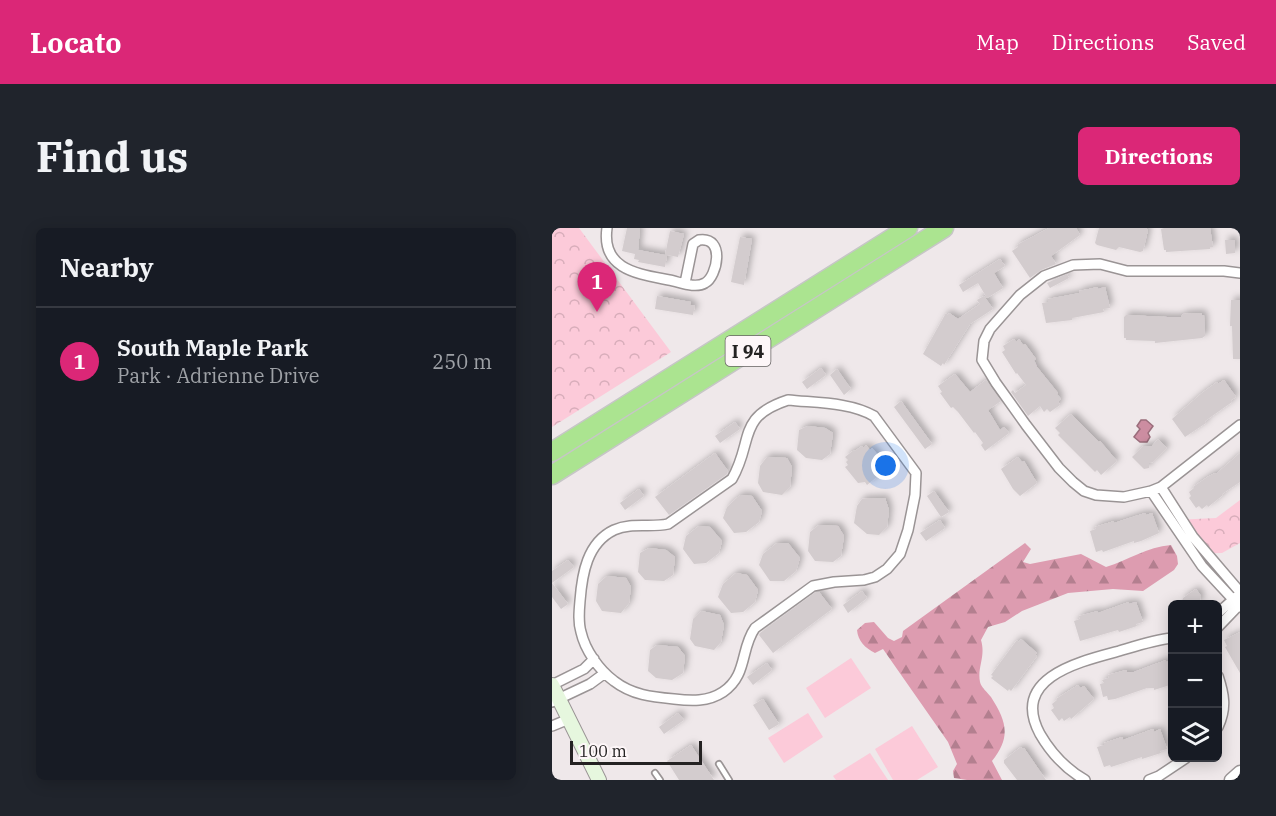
<!DOCTYPE html>
<html lang="en">
<head>
<meta charset="utf-8">
<style>
  :root { --surface:#171b24; --page:#20242c; --text:#f1f3f6; --muted:#9ea1a6; --line:#363941; --accent:#db2777 }
  body { margin:0; font-family:"IBM Plex Serif",serif; background:var(--page); color:var(--text) }
  .controls { position:absolute; right:18px; bottom:18px; display:grid; overflow:hidden; border-radius:9px; box-shadow:0 3px 15px #0003 }
  .controls button { width:54px; height:54px; display:grid; place-items:center; padding:0; border:0; border-bottom:2px solid var(--line); background:var(--surface); color:var(--text); font:30px sans-serif }
  .scale { position:absolute; left:18px; bottom:15px; width:132px; box-sizing:border-box; padding-left:6px; border:3px solid #242222; border-top:0; font-size:16px; line-height:21px; white-space:nowrap; color:#242222; -webkit-text-stroke:4px #fdf6f8; paint-order:stroke }
  .you { position:absolute; left:334px; top:238px; width:21px; height:21px; margin:-15px; border:4px solid #fff; border-radius:50%; background:#1a73e8; box-shadow:0 0 0 9px #1a73e833 }
  .badge { display:grid; place-items:center; width:39px; height:39px; border-radius:50%; background:var(--accent); color:#fff; font-size:20px; font-weight:700 }
  .pin { position:absolute; translate:-50% -50px; filter:drop-shadow(0 2px 3px #0008) }
  .pin::after { content:''; position:absolute; top:32px; width:21px; height:18px; background:inherit; clip-path:polygon(0 0,100% 0,50% 100%) }
  .list { margin:0; padding:0; list-style:none }
  h2 { display:flex; justify-content:space-between; align-items:center; height:78px; margin:0; padding:0 24px; font-size:26px }
  h2 small { font-size:20px; font-weight:400; color:var(--muted) }
  .list li { display:grid; grid-template-columns:39px 1fr auto; gap:18px; align-items:center; box-sizing:border-box; height:108px; padding:0 24px; border-top:2px solid var(--line) }
  .list b { display:block; font-size:22px; white-space:nowrap }
  .list p { margin:0; font-size:20px; white-space:nowrap; color:var(--muted) }
  .list em { font-size:20px; font-style:normal; color:var(--muted) }
  .icon { flex:none; width:33px; height:33px; fill:none; stroke:currentColor; stroke-width:2; stroke-linecap:round; stroke-linejoin:round }
  .map { position:relative; flex:none; width:688px; height:552px; overflow:hidden; border-radius:9px }
  header { display:flex; align-items:center; gap:36px; box-sizing:border-box; height:84px; padding:0 30px; background:var(--accent); color:#fff }
  header strong { font-size:28px }
  nav { display:flex; gap:33px; margin-inline-start:auto; font-size:21px }
  .intro { display:flex; align-items:center; justify-content:space-between; box-sizing:border-box; height:144px; padding:0 36px }
  h1 { margin:0; font-size:42px }
  .button { padding:15px 27px; border-radius:9px; background:var(--accent); color:#fff; font-size:21px; font-weight:700 }
  main { display:flex; gap:36px; padding:0 36px }
  aside { flex:1; background:var(--surface); border-radius:9px; box-shadow:0 3px 15px #0003 }
  .map>svg:first-child { display:block }
</style>
</head>
<body>
<header>
<strong>Locato</strong>
<nav><a>Map</a><a>Directions</a><a>Saved</a></nav>
</header>
<div class="intro"><h1>Find us</h1><a class="button">Directions</a></div>
<main>
<aside>
<h2>Nearby<small></small></h2>
<ul class="list">
<li><span class="badge">1</span><div><b>South Maple Park</b><p>Park · Adrienne Drive</p></div><em>250 m</em></li>
</ul>
</aside>
<div class="map">
<svg width="688" height="552" viewBox="0 0 688 552">
  <defs>
    <pattern id="forest-firs" width="22" height="20" patternUnits="userSpaceOnUse" patternTransform="scale(1.5)"><rect width="22" height="20" fill="#dd9cb0"/><path d="M5 1l3.5 6h-7zM16 11l3.5 6h-7z" fill="#b37f8f"/></pattern>
    <pattern id="park-crowns" width="20" height="18" patternUnits="userSpaceOnUse" patternTransform="scale(1.5)"><rect width="20" height="18" fill="#fccad9"/><path d="M2 6a3 3 0 1 1 6 0M12 15a3 3 0 1 1 6 0" fill="none" stroke="#d8adba"/></pattern>
    <filter id="shadow"><feDropShadow dx="3.5" dy="-3.5" stdDeviation="3" flood-color="#0004"/></filter>
  </defs>
  <rect width="100%" height="100%" fill="#efe8ea"/>
  <path fill="url(#forest-firs)" d="M473,315L479,321L471,334L478,336L529,326L554,339C576,332 595,319 619,317L625,328L626,336L622,342L591,363L561,361L516,365L470,383L453,394L436,399L429,412C434,429 425,439 428,454C429,459 436,465 439,469C455,494 459,509 440,533L450,552H415L402,550L401,543L405,536L396,514L331,421L323,425C313,420 306,413 305,402L313,395L322,394L336,410L342,413L350,409L351,403Z"/>
  <path fill="url(#park-crowns)" d="M0,0H27L119,124L0,199Z
    M688,272V315L670,325L640,326L622,292L664,290Z"/>
  <path fill="#fccad9" d="M299,430L319,460L273,490L254,460Z
    M256,485L271,509L232,535L216,510Z
    M360,498L386,539L365,552H341L323,521Z
    M318,525L336,552H284L281,548Z"/>
  <path fill="#cc8da1" stroke="#9a6d7b" stroke-width="1.5" d="M589,192H594L601,198L596,205L598,209L595,214H588L582,209L588,201L585,198Z"/>
  <path fill="#d3ccce" filter="url(#shadow)" d="M75,0H88L86,22L113,27L118,3L132,6L126,29L115,27L113,39L86,34L87,32L82,31L83,26L70,23Z
    M497,0H524L528,7L499,28L504,36L489,42L478,50L460,23L466,19L465,17Z
    M547,0H594L596,2L591,23L588,24L567,19L564,22L545,17L543,15Z
    M612,0H658L661,19H658V21L614,24V22H612L609,1Z
    M188,9L200,11L192,57L179,54Z
    M673,12H683V25L674,26Z
    M448,31L453,38L442,45L451,60L435,70L426,55L411,64L407,57Z
    M515,46L517,50L498,60L495,55Z
    M546,59V61L553,59L558,80L551,81L552,84L520,90V92L494,95L490,75L496,74V71L528,65L527,63Z
    M105,68L139,74L138,77H143L141,87L103,81Z
    M432,68L441,81L418,96L392,137L391,135L389,138L371,126L394,85L396,87L397,85L406,91L428,76L425,72Z
    M679,72H688V131H681L680,98H678Z
    M650,85V87H652L653,108L650,110L603,115V113L574,112V110H572V89L574,87L615,89H629L631,86Z
    M462,111L464,114L467,111L471,117L473,116L484,131L482,132L485,139L506,165L505,166L509,171L506,173L508,177L498,184L495,181L492,184L488,178L476,188L459,164L461,162L463,165L474,157L465,145L464,146L450,124L453,122L451,118Z
    M269,140L274,147L255,161L250,154Z
    M285,141L299,161L292,167L278,147Z
    M403,146L418,164L434,152L449,173L436,182L448,202L452,199L457,205L433,223L429,217L431,215L423,204L422,205L406,184L401,179L399,180L388,165L390,164L386,158Z
    M672,152L684,169L679,172L680,174L653,193L654,195L633,209L620,191L650,165L665,154L666,156Z
    M349,173L380,216L373,221L342,179Z
    M519,186L547,214L548,213L565,233L549,247L545,242L543,244L506,207L508,205L503,200Z
    M183,194L188,201L168,215L163,208Z
    M256,198L273,200L281,205L278,226L270,232L254,230L245,222L247,202Z
    M606,211L615,220L601,234L597,235V240L592,241L580,229L591,218H600Z
    M314,217L318,222L320,220L331,233L328,235L331,240L329,242L331,244L315,257L313,254L306,255L293,239L296,237L294,234L296,232L293,229L302,222L303,223L310,218L312,220Z
    M163,225L176,243L175,246L117,287L103,269Z
    M688,225V254L670,266L671,267L656,279L655,277L650,281L647,278L644,280L637,270L639,268L637,264L642,260L641,259L657,248L663,245L664,246Z
    M215,229L235,230L240,239L238,259L230,267L211,264L206,255L208,238Z
    M466,229L470,234L472,233L485,255L468,268L461,261L449,241Z
    M87,261L92,268L73,282L68,275Z
    M382,263L397,284L389,289L375,268Z
    M188,267L200,268L210,283L207,294L194,304L182,305L171,290L175,279Z
    M333,270L337,282L335,299L327,307L315,306L302,295L305,278L310,271Z
    M593,285L594,287L600,285L607,305L589,313L582,315V313L551,324L550,322L544,324L538,303L544,301L543,299L562,293V295Z
    M388,292L393,300L374,313L368,305Z
    M267,297L286,298L292,308L289,328L281,334L263,333L256,323L258,304Z
    M147,298L158,299L170,313L167,325L154,335L142,336L131,321L134,308Z
    M225,315H236L248,330L244,343L232,353H218L207,337L211,326Z
    M97,320L114,322L123,329L121,347L112,353L93,352L86,344L88,325Z
    M16,332L22,339L0,355L16,376L9,381L0,369V343Z
    M184,345L195,347L206,362L203,374L191,384L179,385L166,369L171,356Z
    M55,348L74,350L79,359L77,375L69,385L50,383L44,373L46,356Z
    M644,361L649,368L647,376H629L631,370Z
    M310,363L315,370L296,385L291,377Z
    M264,364H267L280,381L221,425L207,407L208,405Z
    M577,374V376L584,374L591,394L584,396L585,398L567,404L566,402L528,413L522,393L528,391L527,388L546,383V385Z
    M149,383L168,387L172,397L169,414L162,422L143,418L138,411L141,391Z
    M688,404V445L673,419L675,418L672,412Z
    M469,411L485,425L483,427L485,428L459,463L457,461L456,463L439,450L441,448L439,447L465,412L467,414Z
    M105,417L126,419L133,428L131,445L120,452L104,450L96,443L98,422Z
    M614,432V434L621,432V456L602,462V460H595L563,471L556,472L555,468L551,469L548,456L552,455L550,452L557,450L556,447L574,442L575,444H582Z
    M215,435L220,442L201,457L195,449Z
    M526,457L528,460L532,458L542,471L519,491L518,489L512,493L510,490L507,493L499,482L502,480L500,476L505,472L504,471Z
    M211,471L227,496L217,502L201,477Z
    M126,485L132,492L112,506L107,499Z
    M601,501L602,504L608,501L615,521L608,523L609,525L590,531V529L559,539L558,537L552,539L545,519L552,517V515L570,509L571,512Z
    M139,517L162,552H127L115,533Z
    M469,519L470,521L472,520L494,552H465L452,535V532Z"/>
  <g fill="none" stroke-linecap="round" stroke-linejoin="round">
    <g stroke="#9a9495" stroke-width="8">
      <path id="service" d="M167,536L177,552
        M103,545L108,552"/>
    </g>
    <g stroke="#9a9495" stroke-width="12">
      <path id="minor" d="M55,0C49,42 87,46 117,52C128,54 143,61 153,55C165,49 174,8 147,12L141,16L133,55
        M688,45L672,43H575L548,36L521,37L492,48L468,67L438,101L432,113L430,132L444,155L474,197L507,240L521,254L532,263L544,267L572,269L599,263L609,259L688,197
        M236,172C264,175 298,174 322,188L364,245L363,267L356,302L348,326L335,341L323,349L312,352L282,354L261,358L203,400C188,421 196,447 171,464C156,474 139,473 122,471C100,469 80,467 62,453C47,442 33,422 29,404C26,394 27,384 28,373C30,346 35,315 62,302C80,294 98,300 116,296L180,251C202,213 184,189 236,172Z
        M609,259L641,309L688,364
        M599,263L650,338L688,379
        M666,385L684,369
        M666,399L688,376
        M666,448C672,466 675,480 666,499
        M0,457L32,441L42,431
        M0,474L38,456L53,445
        M0,498L17,491
        M533,552C514,541 499,525 488,506C458,450 526,434 567,423C584,418 602,412 620,410
        M597,552L607,548L634,530"/>
    </g>
    <g stroke="#9a9495" stroke-width="15">
      <path id="tertiary" d="M679,552L688,544"/>
    </g>
    <g stroke="#9a9495" stroke-width="16">
      <path id="secondary" d="M0,457L47,552"/>
    </g>
    <g stroke="#c6c6c6" stroke-width="21">
      <path id="motorway" d="M0,224L356,0
        M0,247L392,0"/>
    </g>
    <use href="#service" stroke="#fff" stroke-width="4.5"/>
    <use href="#minor" stroke="#fff" stroke-width="9"/>
    <use href="#tertiary" stroke="#fff" stroke-width="12"/>
    <use href="#secondary" stroke="#e6f7de" stroke-width="14"/>
    <use href="#motorway" stroke="#abe490" stroke-width="18"/>
  </g>
  <g text-anchor="middle" dominant-baseline="central" stroke-width="5" stroke-linejoin="round" paint-order="stroke">
    <rect fill="#fdf6f8" stroke="#656262" stroke-width="1.5" x="173.5" y="108" width="45" height="30" rx="4.5"/>
    <g font-size="18" font-weight="bold" fill="#242222">
      <text x="196" y="123">I 94</text>
    </g>
  </g>
</svg>
<div class="controls">
<button>+</button>
<button>−</button>
<button><svg class="icon" aria-label="layers" viewBox="0 0 24 24"><path d="M12 4l9 5-9 5-9-5zM3 14l9 5 9-5"/></svg></button>
</div>
<div class="scale">100 m</div>
<div class="you"></div>
<div class="pin badge" style="left:45px;top:84px">1</div>
</div>
</main>
</body>
</html>
